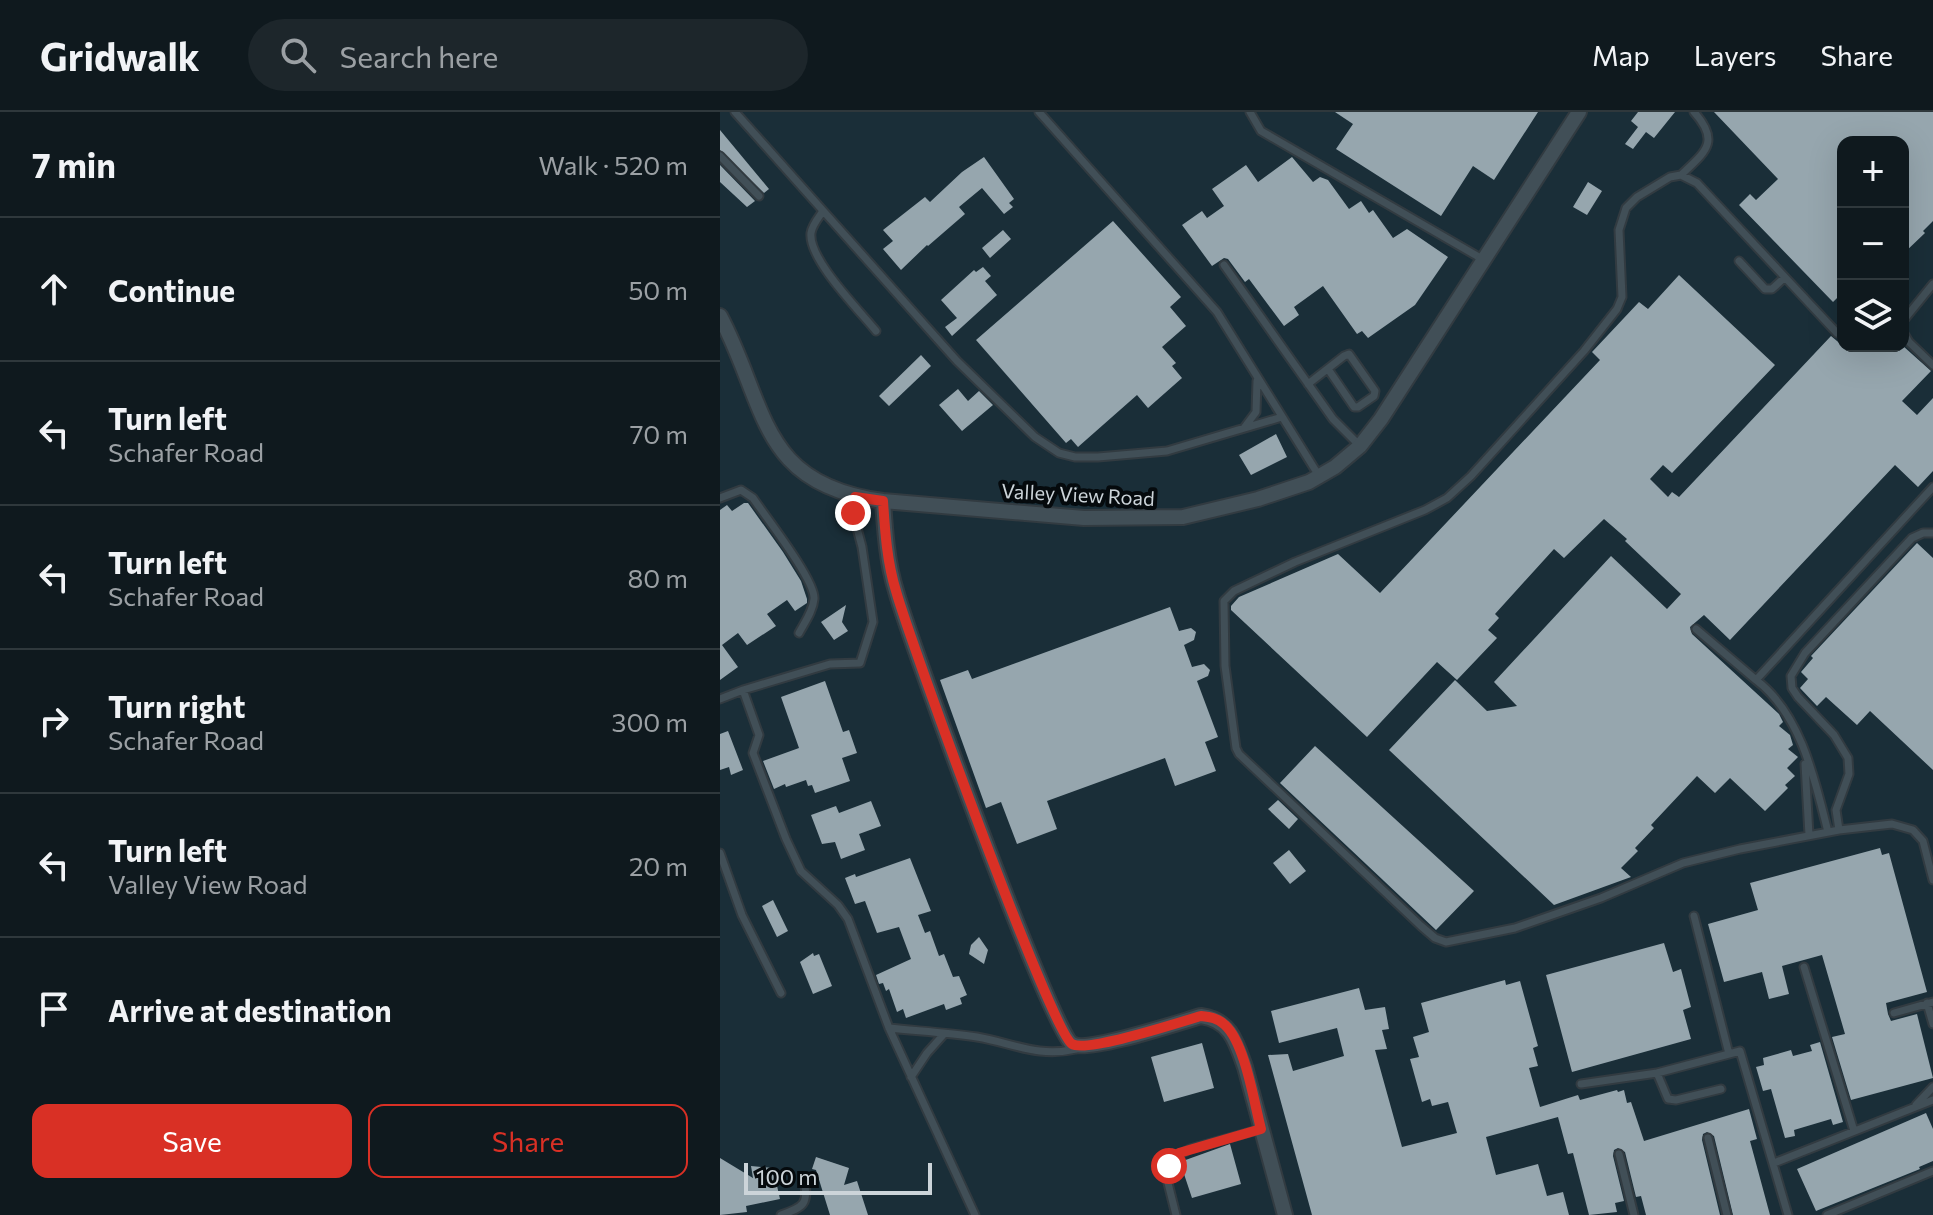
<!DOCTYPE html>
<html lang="en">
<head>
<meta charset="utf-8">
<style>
  :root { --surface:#0f191e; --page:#1d262b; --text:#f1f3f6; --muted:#9ba0a4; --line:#2f383c; --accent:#d93025 }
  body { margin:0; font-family:Commissioner,sans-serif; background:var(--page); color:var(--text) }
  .controls { position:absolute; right:24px; top:24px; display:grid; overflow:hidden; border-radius:16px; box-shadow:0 8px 32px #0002 }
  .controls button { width:72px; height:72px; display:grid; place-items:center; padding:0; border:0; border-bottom:2px solid var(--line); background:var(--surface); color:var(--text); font:40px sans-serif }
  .scale { position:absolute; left:24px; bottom:20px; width:188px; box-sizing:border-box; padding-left:8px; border:4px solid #ccd4d9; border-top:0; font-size:22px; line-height:28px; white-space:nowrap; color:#ccd4d9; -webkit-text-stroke:6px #050a0d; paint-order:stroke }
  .stop { position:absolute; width:24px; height:24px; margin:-18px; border:6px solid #d93025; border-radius:50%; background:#fff }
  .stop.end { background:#d93025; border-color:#fff; box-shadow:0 2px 8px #0008 }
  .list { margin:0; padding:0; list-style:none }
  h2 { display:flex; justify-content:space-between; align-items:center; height:104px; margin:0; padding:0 32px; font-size:34px }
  h2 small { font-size:26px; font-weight:400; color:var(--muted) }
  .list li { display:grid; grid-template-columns:52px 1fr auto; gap:24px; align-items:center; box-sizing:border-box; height:144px; padding:0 32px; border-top:2px solid var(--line) }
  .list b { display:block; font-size:30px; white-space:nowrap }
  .list p { margin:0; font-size:26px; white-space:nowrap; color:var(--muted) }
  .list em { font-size:26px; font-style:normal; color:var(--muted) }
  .actions { display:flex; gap:16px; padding:24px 32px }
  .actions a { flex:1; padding:18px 0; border:2px solid var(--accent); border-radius:16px; text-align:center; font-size:28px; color:var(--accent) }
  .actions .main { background:var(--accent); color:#fff }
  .icon { flex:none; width:44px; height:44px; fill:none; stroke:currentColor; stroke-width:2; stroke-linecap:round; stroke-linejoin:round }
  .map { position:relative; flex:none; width:1213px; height:1103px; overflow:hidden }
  header { display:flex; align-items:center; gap:48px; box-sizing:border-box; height:112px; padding:0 40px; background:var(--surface); border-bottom:2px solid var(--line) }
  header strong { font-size:38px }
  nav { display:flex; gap:44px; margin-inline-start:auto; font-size:28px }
  .search { width:560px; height:72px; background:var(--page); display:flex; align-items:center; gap:20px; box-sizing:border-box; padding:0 28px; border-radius:44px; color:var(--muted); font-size:30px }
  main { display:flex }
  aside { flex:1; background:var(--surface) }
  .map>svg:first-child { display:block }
</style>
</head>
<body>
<header>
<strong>Gridwalk</strong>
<div class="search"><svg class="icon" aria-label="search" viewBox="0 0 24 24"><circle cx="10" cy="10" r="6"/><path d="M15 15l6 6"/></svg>Search here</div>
<nav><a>Map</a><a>Layers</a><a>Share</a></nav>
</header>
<main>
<aside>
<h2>7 min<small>Walk · 520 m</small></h2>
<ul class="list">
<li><svg class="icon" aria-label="ahead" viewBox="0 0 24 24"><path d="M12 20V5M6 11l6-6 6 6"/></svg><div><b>Continue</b></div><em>50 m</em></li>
<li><svg class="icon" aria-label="left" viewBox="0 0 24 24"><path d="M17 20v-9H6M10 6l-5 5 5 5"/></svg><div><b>Turn left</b><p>Schafer Road</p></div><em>70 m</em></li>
<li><svg class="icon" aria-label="left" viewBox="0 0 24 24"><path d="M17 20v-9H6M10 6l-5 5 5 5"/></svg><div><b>Turn left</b><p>Schafer Road</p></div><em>80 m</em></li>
<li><svg class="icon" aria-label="right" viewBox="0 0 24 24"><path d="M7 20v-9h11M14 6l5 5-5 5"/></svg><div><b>Turn right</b><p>Schafer Road</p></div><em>300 m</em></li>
<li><svg class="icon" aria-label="left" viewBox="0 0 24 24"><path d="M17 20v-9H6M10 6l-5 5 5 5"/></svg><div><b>Turn left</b><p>Valley View Road</p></div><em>20 m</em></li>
<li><svg class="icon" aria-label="arrive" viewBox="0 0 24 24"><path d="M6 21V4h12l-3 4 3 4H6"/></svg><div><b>Arrive at destination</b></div></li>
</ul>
<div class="actions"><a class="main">Save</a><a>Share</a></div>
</aside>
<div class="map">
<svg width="1213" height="1103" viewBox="0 0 1213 1103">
  <rect width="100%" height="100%" fill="#142128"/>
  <path fill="#1a2e38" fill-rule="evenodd" d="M0,0H1213V1103H0ZM1123,30H1183V234H1123Z"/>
  <path fill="#96a6ae" d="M615,0H818L774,68L753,54L721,104L616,37L633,12Z
    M918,0H955L934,26L926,20L913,37L905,32L918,15L911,9Z
    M994,0H1213V109L1203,119L1205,121L1183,142V30H1123V180L1113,190L1019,93L1030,82L1036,88L1058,67Z
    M0,18L49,77L44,81L0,38Z
    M264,45L294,87L289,91L293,95L284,102L262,76L239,95L245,102L208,134L207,133L181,158L163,137L173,129L163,118L205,85L210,90L242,60Z
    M572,45L593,70L600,65L608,68L629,97L641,89L649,101L653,98L673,126L687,117L728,145L695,193L648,226L642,219L637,222L603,174L574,195L579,203L564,214L529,167L525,170L508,147L504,146L492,154L462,113L482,99L487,106L504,94L492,77L526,53L538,70Z
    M0,53L35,89L27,95L0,70Z
    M868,70L882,79L867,103L853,95Z
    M393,109L461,185L450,195L466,214L442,235L456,251L452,254L462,266L428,296L417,283L358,335L351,327L346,331L256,228Z
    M283,118L291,127L270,146L262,136Z
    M263,155L271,164L265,169L277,183L232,224L225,215L237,206L221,188L254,158L256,160Z
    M959,163L1055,253L952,361L943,353L930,367L948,385L952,380L959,385L1111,224L1123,234H1160L1166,240L1171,234H1183L1211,259L1182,289L1197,303L1213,286V359L1198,375L1175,353L1010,528L984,503L970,515L972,522L1059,602L1063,610L1059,614L1070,623L1073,633L1068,637L1078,645L1067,656L1075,664L1065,673L1068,676L1045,699L1010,666L995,681L977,664L931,713L934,716L915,736L918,739L901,756L911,765L834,793L669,638L735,568L767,599L797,594L774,570L891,444L947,497L961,482L905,429L907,427L884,407L844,446L834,437L775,502L779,506L768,518L777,526L737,568L717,550L647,625L511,498V494L519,485L618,442L660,481L880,248L872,240L919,190L928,197Z
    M201,243L211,254L169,294L159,284Z
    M238,277L248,289L259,279L273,293L242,319L219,293Z
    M556,322L567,345L531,363L519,343Z
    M24,391H28L63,440L81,469L87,487V491L75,499L67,488L47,502L56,514L27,533L18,521L2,533L18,555L0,568V398L7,393L12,399Z
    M1197,431L1213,446V658L1150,599L1137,613L1106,585L1097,594L1080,576L1088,567L1081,560L1093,546L1091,544Z
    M126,493L122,510L128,519L114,528L101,510Z
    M450,495L459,519L471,516L476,520L474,528L464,533L472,555L484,552L490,558L488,564L477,569L498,625L485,630L496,659L455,674L445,646L327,689L337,717L297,732L281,690L266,696L220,568L248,558L252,567Z
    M105,569L123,620L129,618L137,641L122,646L130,669L95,681L92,673L88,674L86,668L66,675L65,672L54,677L43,649L79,636L61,585Z
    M8,619L23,658L11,663L9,655L0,658V622Z
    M595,634L754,779L716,818L560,671Z
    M558,688L578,707L569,717L548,697Z
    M151,689L161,714L139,722L145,738L121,747L115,730L102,732L91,703L116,694L119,701Z
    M1160,736L1162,743L1169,741L1207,880L1166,891L1168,902L1171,909L1197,902L1213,966L1131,988L1112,925L1125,922L1102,843L1062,854L1069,882L1049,887L1042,860L1004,870L988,812L1038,798L1030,771Z
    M569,738L586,759L570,772L553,751Z
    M190,746L211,799L198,803L205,821L210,819L219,844L224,842L233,865L239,864L247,883L240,886L242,892L226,898L224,892L186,906L183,897L177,900L169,877L166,879L163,871L159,872L156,863L191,847L179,815L157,821L145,789L135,792L125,766L135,762L136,765Z
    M53,788L68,819L57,825L42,794Z
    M259,825L268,838L264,852L249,842L251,833Z
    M944,831L953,860L961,857L971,895L963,898L971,927L852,960L826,863Z
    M93,841L94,844L99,842L112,874L93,882L80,850Z
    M785,868L786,873L800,869L818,934L813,936L818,954L809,956L820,995L858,983L860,988L897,978L898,980L904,978L907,991L911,990L924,1029L1029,997L1037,1027L1030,1029L1050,1103H1013L994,1024L987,1020L983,1022L982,1028L1000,1103H926L921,1084L916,1085L905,1040L898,1036L894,1038L893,1044L904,1089L895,1091L897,1100L869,1103L853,1041L848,1042L838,1005L766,1025L776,1063L818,1052L827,1084L843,1080L849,1103H592L548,943L568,942L573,959L624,944L617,916L559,931L551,899L639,876L645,898L665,895L669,917L662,918L667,937L655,938L682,1035L737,1021L728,990L712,994L710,987L702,990L690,947L699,945L693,925L709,920L701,891Z
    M1100,930L1123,1010L1113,1013L1111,1007L1074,1018L1075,1024L1065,1026L1051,977L1043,979L1036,955L1044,953L1043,946L1071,938L1073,944L1092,939L1090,933Z
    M482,931L494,976L444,990L431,945Z
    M1206,1001L1213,1017V1049L1199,1055L1200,1057L1096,1099L1077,1057Z
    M510,1032L521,1072L472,1086L460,1050Z
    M96,1045L129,1056L124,1073L137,1069L148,1103H110L96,1058L92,1057Z
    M0,1046L33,1066L31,1054L53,1056L60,1087L26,1094L27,1100L0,1103Z"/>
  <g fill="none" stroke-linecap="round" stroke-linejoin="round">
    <g stroke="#323b41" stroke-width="11">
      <path id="service" d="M15,0L237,249L315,325L339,341L355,345H378L447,339L562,305
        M319,0L497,200L599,364
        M530,0L541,19L764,148
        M0,44L39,84
        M961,63C985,40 1001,30 974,0
        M103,99C99,105 92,113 91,121C88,147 139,198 156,219
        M1019,149L1045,177H1052L1064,166
        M504,153L613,307L640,334
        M1183,209L1213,172
        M1183,220L1189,230L1213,253
        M1117,221L977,71L961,63L950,65L917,85L906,96L899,118L902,185L897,197L864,239L751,364L727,386L705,398L575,450L514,479L504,489L505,554L516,636L519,642L701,814L715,826L726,830L795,816L881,786L963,751L1020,737L1119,718L1172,712L1193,718L1203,729L1213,768
        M588,272L624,244L629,242L655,279L654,284L638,295H634L608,257
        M524,316L536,300L537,269
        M0,386L21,378L33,386C45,404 96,469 94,487C93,499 85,510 79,521
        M976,517L1036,568
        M23,578L110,552L140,551L153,510L142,435L133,401L135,385
        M0,587L23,578L39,623L33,641L66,727L81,759L118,793L128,807L169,916L255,1103
        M1085,652L1089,723
        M1119,718L1116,698L1129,662L1128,646L1114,623L1078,585L1072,576L1071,564L1085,541L1192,426L1203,421H1213
        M1108,720C1095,668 1081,602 1036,568L1213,375
        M0,741L22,803L61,881
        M974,804L1009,942L1020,939L1068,1103
        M1084,855L1134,1019
        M1207,891L1213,912
        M1174,901L1213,890
        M169,916C198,919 228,921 257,925C293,931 318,946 356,937
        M937,961L948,987L956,988L1001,977
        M191,965L207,941L224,922
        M861,972L937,961L1009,942
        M1196,993L1213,975
        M988,1026L1007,1103
        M899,1042L914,1103
        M1054,1051L1213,988
        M61,1103C84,1095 89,1092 84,1067
        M456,1103L447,1067L453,1046L470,1037L541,1017
        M1107,1103L1213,1059"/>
    </g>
    <g stroke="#323b41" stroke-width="18">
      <path id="minor" d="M0,204C48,295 38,372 163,389L364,406L463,405L538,387L589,370L615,355L640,334L661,307L859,0
        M163,389C165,419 167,450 176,479C190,529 331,919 352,932C367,941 460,910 481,904C510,908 516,929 525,955L565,1103"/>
    </g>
    <use href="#service" stroke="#414f57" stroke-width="7"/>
    <use href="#minor" stroke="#414f57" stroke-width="14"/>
  </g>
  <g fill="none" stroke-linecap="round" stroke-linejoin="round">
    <path stroke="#d93025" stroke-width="10" d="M133,401L135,385L163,389C165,419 167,450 176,479C190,529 331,919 352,932C367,941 460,910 481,904C490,905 498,906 505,913C525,931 534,990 541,1017L459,1041L449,1054"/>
  </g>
  <g text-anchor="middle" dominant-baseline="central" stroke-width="8" stroke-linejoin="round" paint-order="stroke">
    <g font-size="20" fill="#ccd4d9" stroke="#050a0d">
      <text transform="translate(358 382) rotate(3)">Valley View Road</text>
    </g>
  </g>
</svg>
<div class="controls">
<button>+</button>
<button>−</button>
<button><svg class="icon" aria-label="layers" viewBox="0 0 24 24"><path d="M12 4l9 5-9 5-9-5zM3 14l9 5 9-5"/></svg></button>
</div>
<div class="scale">100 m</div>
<div class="stop" style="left:449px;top:1054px"></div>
<div class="stop end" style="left:133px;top:401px"></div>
</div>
</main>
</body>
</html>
